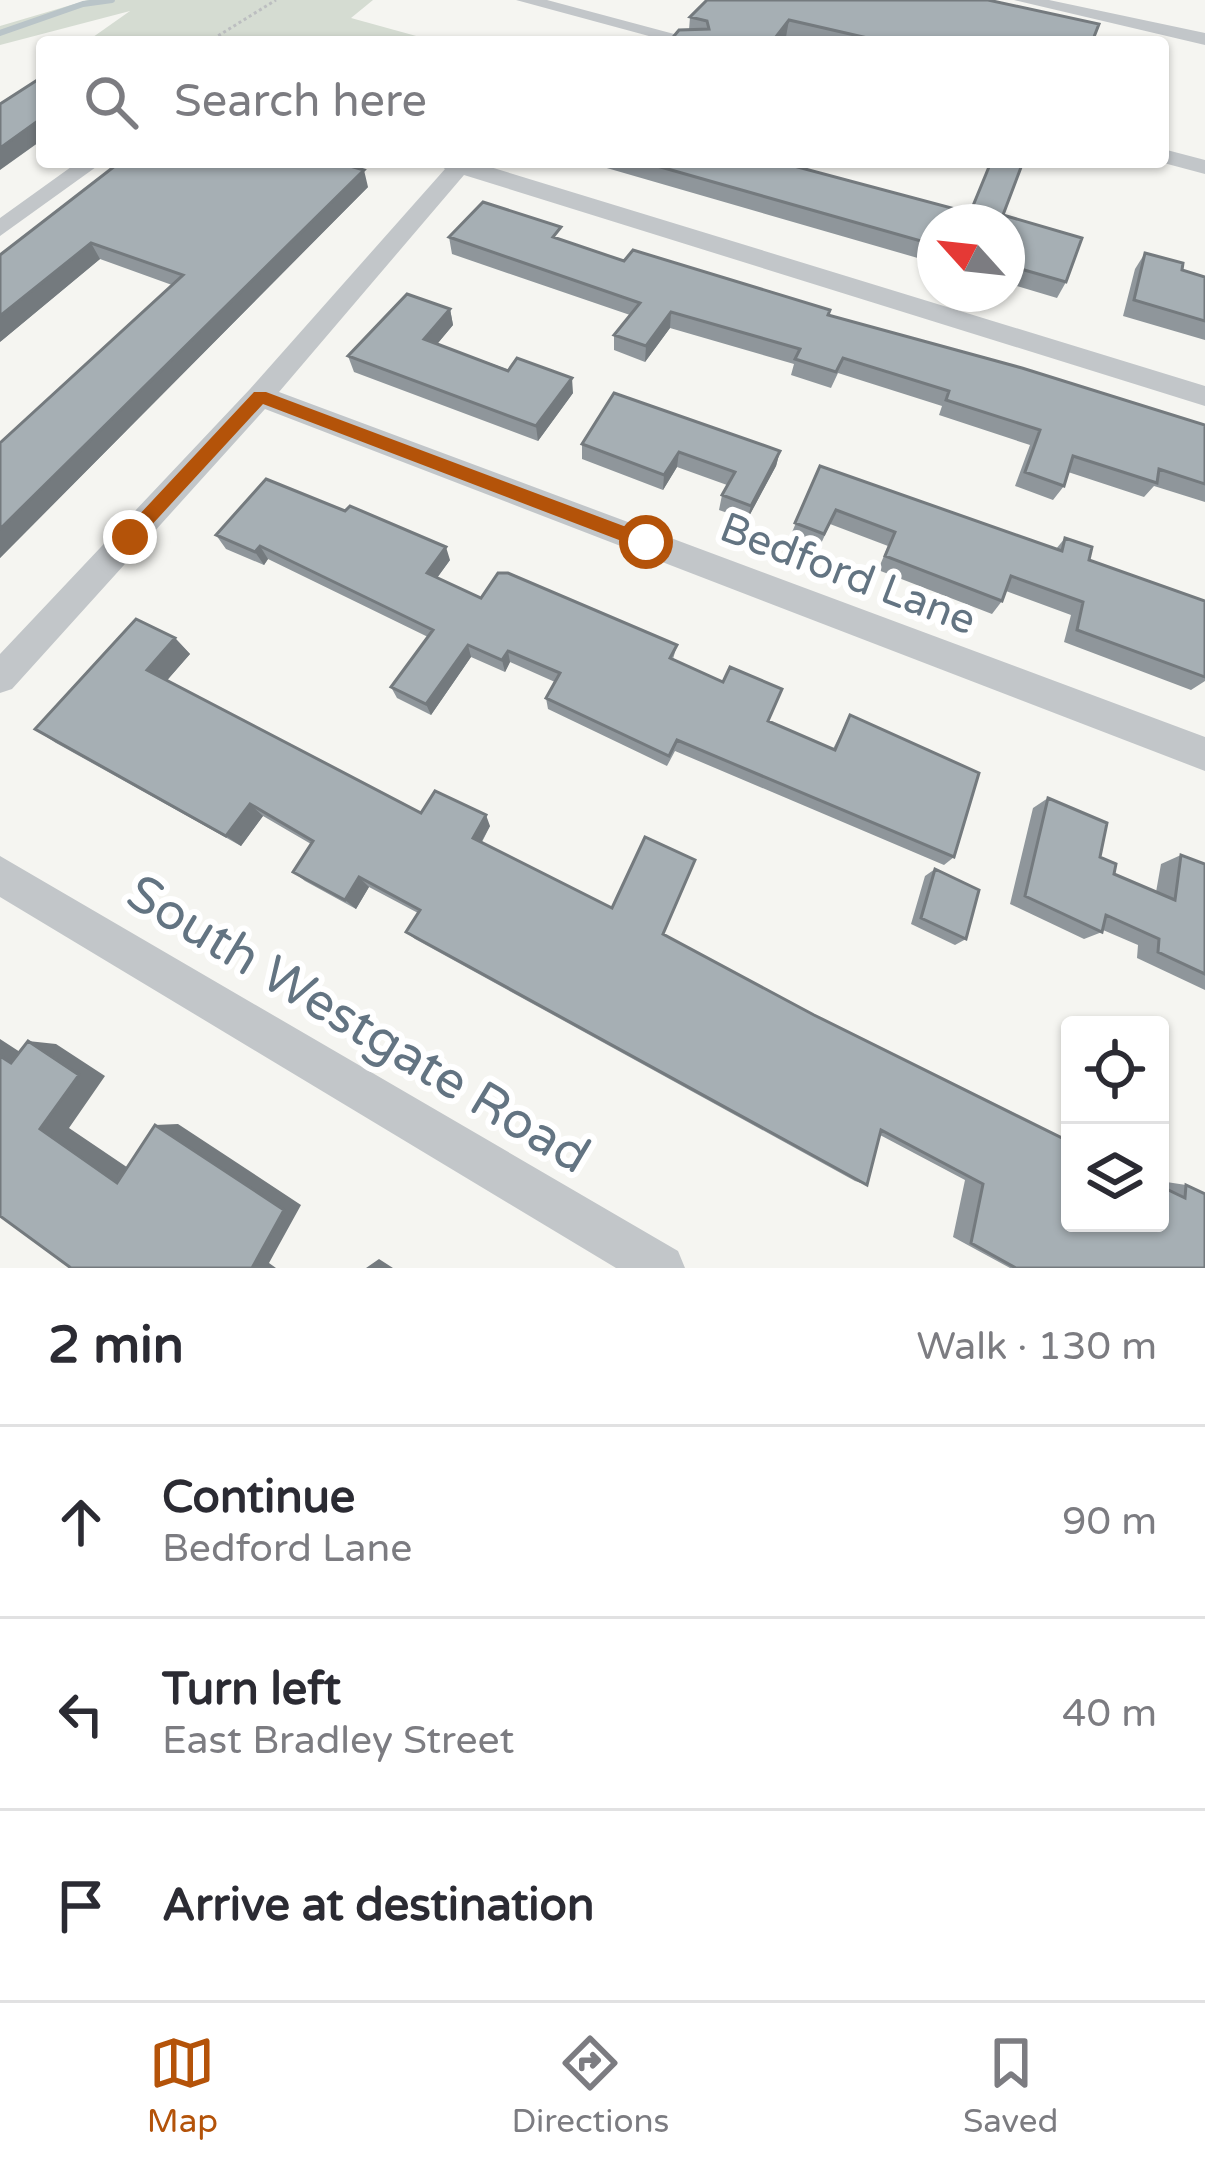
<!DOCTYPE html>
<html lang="en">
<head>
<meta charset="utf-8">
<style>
  :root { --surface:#fff; --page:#f7f7f7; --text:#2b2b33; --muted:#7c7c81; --line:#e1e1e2; --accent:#b45309 }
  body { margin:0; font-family:"Varela Round",sans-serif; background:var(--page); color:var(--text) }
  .controls { position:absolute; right:36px; bottom:36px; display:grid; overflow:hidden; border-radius:12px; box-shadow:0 3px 9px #0004 }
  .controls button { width:108px; height:108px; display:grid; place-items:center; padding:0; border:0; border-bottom:3px solid var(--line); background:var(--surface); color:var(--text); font:60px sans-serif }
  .compass { position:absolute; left:917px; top:204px; width:108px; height:108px; border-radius:50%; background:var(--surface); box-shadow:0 3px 9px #0004; rotate:297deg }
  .stop { position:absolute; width:36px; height:36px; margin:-27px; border:9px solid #b45309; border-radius:50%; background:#fff }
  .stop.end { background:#b45309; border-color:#fff; box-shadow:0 3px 12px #0008 }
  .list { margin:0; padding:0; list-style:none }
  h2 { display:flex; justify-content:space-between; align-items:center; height:156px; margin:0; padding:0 48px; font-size:51px }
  h2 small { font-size:39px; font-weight:400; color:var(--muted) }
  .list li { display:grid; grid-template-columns:78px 1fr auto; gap:36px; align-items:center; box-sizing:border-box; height:192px; padding:0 48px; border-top:3px solid var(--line) }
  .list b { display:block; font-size:45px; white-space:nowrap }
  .list p { margin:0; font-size:39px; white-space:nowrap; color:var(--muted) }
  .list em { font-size:39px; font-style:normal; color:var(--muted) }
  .icon { flex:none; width:66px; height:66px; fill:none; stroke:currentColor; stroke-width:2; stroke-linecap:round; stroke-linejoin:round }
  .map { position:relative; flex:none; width:1205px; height:1268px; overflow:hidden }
  .search { position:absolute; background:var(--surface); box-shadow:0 3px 9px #0004; left:36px; right:36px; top:36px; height:132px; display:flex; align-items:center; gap:30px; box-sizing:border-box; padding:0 42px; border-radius:12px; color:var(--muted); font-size:45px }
  .sheet { height:732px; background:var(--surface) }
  nav { display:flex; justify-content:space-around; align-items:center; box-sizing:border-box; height:168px; border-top:3px solid var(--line); background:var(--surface); font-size:33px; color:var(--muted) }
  nav a { display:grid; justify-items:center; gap:6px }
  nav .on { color:var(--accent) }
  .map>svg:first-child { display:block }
</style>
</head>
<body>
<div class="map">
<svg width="1205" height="1268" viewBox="0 0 1205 1268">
  <rect width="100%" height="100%" fill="#f5f5f1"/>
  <path fill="#d5dcd2" d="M88,0H373L351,18L438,42H86L130,11L0,45V26Z"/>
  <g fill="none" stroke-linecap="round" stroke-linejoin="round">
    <path stroke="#b9c4c8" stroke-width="6" d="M0,33L83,4L112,0"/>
    <path stroke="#bcbec0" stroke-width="3" stroke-dasharray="3 3" stroke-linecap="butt" d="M208,42L276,0"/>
    <path fill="#c2c6c9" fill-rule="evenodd" d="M516,0H547L704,42H671Z
      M1014,0H1049L1205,33V45Z
      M1163,149L1205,160V174L1160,162Z
      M78,162H103L0,236V218Z
      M435,162H474L1205,386V406L464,175L279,392L1205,737V771L265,409L12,689L0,693V654L250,389L445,169Z
      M0,856L678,1251L685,1268H616L0,897Z"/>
  </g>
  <path fill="#8f969b" d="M707,0L1092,42H809L786,37L782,42H669L689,30L690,17Z
    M120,162L368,187L0,558V443L172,285L100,259L0,342Z
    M586,162H779L970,213L1003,215L1066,282L1057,298L1007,283V222H935V263Z
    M449,237L561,240L624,261L829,315L1205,425V502L1154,486L1144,497L1068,472L1064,486L1053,500L1015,486L1030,445L939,415L942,406L838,373L831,388L791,375L794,364L670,328L645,362L614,350V335L630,315L452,254Z
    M1145,253L1182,270L1205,277V340L1123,316L1135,269Z
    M450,309L453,325L437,344L573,393L538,441L354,372L348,356Z
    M582,444L780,451L776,466L747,520L719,510L722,495L727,485L677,467L663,490L582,459Z
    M820,466L1056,549L1065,538L1089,560L1205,601V681L1191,690L1064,642L1071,615L1006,591L1002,601L992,614L878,570L888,546L830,524L819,548L790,537Z
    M216,535L450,560L437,578L481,598L677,645L673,659L768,721L833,749L850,715L954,857L944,865L675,751L667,766L548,709L546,698L555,682L510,662L505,672L471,657L431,715L397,698L391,687L428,637L268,559L264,565L226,549Z
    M175,638L190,654L167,680L421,813L490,826L482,842L664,935L1160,1223V1181L1186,1185L1205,1268H1010L953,1237L965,1180L880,1135L867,1185L855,1181L415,939L406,932L418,913L369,887L356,909L305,881L293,872L311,844L263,816L241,846L56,743L35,729Z
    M1048,798L1114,874L1156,892L1161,864L1181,855L1205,864V990L1137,958L1138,945L1103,930L1102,932L1084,939L1010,904L1033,808Z
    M935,869L966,939L955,945L911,924L925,876Z"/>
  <path fill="#747a7e" d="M789,20L786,37L782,42H772Z
    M42,118V140L0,170V148Z
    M364,170L368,187L0,558V529Z
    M91,243L100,259L0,342V316Z
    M450,309L453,325L428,355L424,339Z
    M671,312L670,328L645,362L646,346Z
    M572,378L573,393L538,441L536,426Z
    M780,451L776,466L747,520L751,506Z
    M679,452L677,467L663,490L664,475Z
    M260,546L268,559L264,565L255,552Z
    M446,547L450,560L431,586L427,573Z
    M175,638L190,654L163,685L147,670Z
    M468,645L471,657L431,715L426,704Z
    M508,651L510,662L505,672L502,660Z
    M250,804L263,816L241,846L226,836Z
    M486,815L490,826L478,848L473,838Z
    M359,877L369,887L356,909L345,900Z
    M0,1039L40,1065L11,1063L0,1056Z
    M28,1041L56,1044L105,1076L69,1128L143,1178L117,1183L40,1129Z
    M178,1124L301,1205L269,1263L276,1268H252L155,1125Z
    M379,1259L393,1268H366Z"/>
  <path fill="#a6afb4" stroke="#747a7e" stroke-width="3" d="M707,0H988L1099,24L1092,42H885L789,20L772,42H669L679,30L709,29L707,21L690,17Z
    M42,77V118L0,148V104Z
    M120,162H336L364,170L0,529V443L183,275L91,243L0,316V255Z
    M643,162H779L970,213L991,162H1023L1003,215L1082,238L1066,282L1007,265V222H935V245Z
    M483,202L561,227L553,237L624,261L633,250L830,310L828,315L1022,368L1205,425V484L1159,469L1157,483L1073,456L1064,486L1025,472L1040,430L946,400L949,391L843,358L836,372L795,359L800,349L671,312L646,346L614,335L640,303L449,237Z
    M1145,253L1183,263L1182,270L1205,277V321L1134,300Z
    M407,294L450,309L424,339L508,371L517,358L572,378L536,426L348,356Z
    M614,393L780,451L751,506L722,495L735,472L679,452L664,475L582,444Z
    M820,466L1062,551L1065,538L1092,547L1089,560L1205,601V677L1077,630L1083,602L1011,576L1002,601L885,556L895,532L836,510L824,534L795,523Z
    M266,479L345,511L350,506L446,547L427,573L481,598L498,573H508L677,645L670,658L723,682L730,667L782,689L768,721L835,750L850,715L979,773L954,857L677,740L669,756L546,698L560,673L508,651L502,660L468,645L426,704L391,687L433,630L260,546L255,552L216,535Z
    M136,619L175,638L147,670L421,813L435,791L486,815L473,838L612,908L645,837L695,860L663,934L814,1015L1070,1142V1223H1160V1186L1185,1198L1186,1185L1205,1194V1268H1016L971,1243L983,1184L881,1130L867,1185L406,932L420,910L359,877L345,900L293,872L313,841L250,804L226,836L35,729Z
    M1048,798L1107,823L1100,857L1116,864L1114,874L1175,900L1181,855L1205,864V974L1158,952L1159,939L1106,915L1102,932L1025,896Z
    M935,869L979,890L966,939L921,918Z
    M28,1041L79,1075L40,1129L117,1183L155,1125L284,1210L252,1268H71L0,1216V1056L11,1063Z"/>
  <path fill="#b45309" d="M254,392H266L653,537L656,542L646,550L640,548L263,404L136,542H123V532Z"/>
  <g text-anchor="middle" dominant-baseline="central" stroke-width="12" stroke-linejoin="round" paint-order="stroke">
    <g font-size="42" fill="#637482" stroke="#fff">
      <text transform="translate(848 574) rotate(21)">Bedford Lane</text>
    </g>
    <g font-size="51" fill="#637482" stroke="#fff">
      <text transform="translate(358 1025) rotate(31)">South Westgate Road</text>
    </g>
  </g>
</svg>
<div class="controls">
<button><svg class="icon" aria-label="locate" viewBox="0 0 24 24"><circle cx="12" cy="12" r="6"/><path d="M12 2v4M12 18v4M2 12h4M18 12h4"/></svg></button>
<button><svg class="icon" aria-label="layers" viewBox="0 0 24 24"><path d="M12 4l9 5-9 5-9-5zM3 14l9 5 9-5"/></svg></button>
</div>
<svg class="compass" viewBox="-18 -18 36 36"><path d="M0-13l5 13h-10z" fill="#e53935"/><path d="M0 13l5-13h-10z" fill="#7c7c81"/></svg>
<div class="stop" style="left:646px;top:542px"></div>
<div class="stop end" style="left:130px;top:537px"></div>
<div class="search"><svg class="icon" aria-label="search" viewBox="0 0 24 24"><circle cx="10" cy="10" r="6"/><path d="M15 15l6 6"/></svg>Search here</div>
</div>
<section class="sheet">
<h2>2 min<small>Walk · 130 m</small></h2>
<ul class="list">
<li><svg class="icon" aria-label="ahead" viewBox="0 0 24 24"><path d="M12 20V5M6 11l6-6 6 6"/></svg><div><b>Continue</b><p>Bedford Lane</p></div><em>90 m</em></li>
<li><svg class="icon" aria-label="left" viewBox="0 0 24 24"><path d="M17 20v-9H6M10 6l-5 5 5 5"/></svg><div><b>Turn left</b><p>East Bradley Street</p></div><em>40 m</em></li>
<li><svg class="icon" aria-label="arrive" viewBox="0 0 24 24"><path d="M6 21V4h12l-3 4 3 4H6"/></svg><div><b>Arrive at destination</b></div></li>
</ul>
</section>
<nav>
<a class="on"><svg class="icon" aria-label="map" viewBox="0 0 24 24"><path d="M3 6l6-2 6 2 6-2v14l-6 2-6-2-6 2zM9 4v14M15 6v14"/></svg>Map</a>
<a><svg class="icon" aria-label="directions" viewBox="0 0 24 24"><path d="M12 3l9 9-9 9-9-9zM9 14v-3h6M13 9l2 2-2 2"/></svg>Directions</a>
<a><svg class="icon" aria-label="saved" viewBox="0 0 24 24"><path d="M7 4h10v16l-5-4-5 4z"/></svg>Saved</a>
</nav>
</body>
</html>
